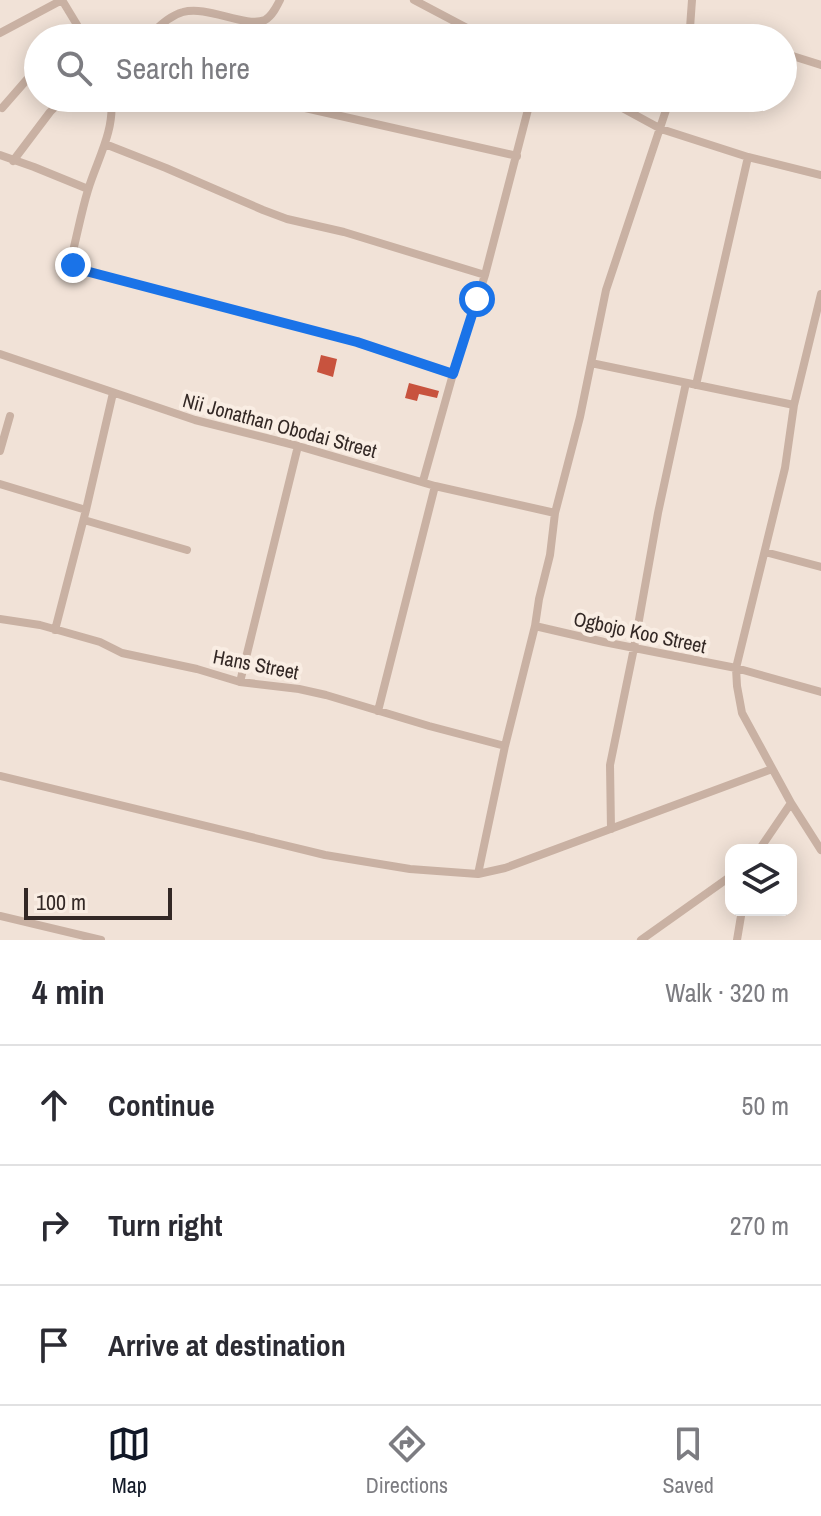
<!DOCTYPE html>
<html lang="en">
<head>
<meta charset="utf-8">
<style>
  :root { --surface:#fff; --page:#f7f7f7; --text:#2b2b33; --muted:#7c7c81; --line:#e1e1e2; --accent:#111827 }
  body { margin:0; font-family:"Archivo Narrow",sans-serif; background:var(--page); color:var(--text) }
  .controls { position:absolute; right:24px; bottom:24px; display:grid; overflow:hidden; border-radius:16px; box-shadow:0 4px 20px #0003 }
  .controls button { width:72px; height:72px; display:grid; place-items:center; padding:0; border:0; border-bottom:2px solid var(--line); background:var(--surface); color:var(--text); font:40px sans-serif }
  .scale { position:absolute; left:24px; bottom:20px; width:148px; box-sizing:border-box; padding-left:8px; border:4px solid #332825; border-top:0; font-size:22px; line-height:28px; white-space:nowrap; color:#332825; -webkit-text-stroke:6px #f9ede3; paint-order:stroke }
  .stop { position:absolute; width:24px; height:24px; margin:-18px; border:6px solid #1a73e8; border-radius:50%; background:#fff }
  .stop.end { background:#1a73e8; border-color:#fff; box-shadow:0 2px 8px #0008 }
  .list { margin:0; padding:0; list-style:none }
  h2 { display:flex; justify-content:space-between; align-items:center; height:104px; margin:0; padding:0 32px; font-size:34px }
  h2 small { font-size:26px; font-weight:400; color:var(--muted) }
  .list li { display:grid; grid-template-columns:52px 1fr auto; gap:24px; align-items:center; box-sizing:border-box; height:120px; padding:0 32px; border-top:2px solid var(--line) }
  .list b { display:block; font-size:30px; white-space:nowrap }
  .list em { font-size:26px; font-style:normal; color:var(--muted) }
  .icon { flex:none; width:44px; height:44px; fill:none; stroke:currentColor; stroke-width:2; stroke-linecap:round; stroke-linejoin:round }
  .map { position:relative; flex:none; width:821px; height:940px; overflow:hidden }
  .search { position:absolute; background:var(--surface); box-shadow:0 4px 20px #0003; left:24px; right:24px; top:24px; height:88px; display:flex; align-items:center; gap:20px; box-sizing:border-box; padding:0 28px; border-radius:44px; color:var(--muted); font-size:30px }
  .sheet { height:464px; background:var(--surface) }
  nav { display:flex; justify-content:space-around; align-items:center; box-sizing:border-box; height:112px; border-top:2px solid var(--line); background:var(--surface); font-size:22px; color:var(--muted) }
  nav a { display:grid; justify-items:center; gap:4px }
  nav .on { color:var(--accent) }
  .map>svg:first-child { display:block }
</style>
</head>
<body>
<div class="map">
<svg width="821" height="940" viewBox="0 0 821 940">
  <rect width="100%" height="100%" fill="#f1e2d7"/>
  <path fill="#c8533e" d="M321,355L337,359L333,377L317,372Z
    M409,383L439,391L437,398L419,394L417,401L405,398Z"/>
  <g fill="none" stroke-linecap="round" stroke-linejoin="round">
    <path stroke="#c9b1a3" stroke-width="8" d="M62,0L85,38
      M414,0L486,38
      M690,28L729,38
      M0,33L62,0
      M146,38C157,29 168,16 183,12C207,5 245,28 265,20C272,16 276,8 280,0
      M687,38L690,28L692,0
      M783,53L821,65
      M111,98C115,131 97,160 88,190C81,213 77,236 71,259L73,265L78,269L357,342L453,374
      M261,98L517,156
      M604,98L661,129L748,157
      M2,108L30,76L38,79
      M105,144L166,168L263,210L287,219L344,232L485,275
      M0,155L34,167L88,189
      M13,161L50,112L64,98
      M821,294L794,405L785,468L736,668L737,686L742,713L791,803L821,850
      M0,354L195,420L298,446L435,486L555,513
      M591,363L794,405
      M696,385L748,157L821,175
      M0,451L10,416
      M423,481L453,374L485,275L531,98
      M0,484L86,510
      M84,520L187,550
      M765,552L821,567
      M0,619L40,625L100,642L122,653L197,669L240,682L299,689L326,695L429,726L505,746
      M535,626L604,642L736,668L821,692
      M55,630L86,510L113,393
      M240,682L298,446
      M378,711L435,486
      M0,776L325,855L410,869L478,874L505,868L772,769
      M611,829L610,765L634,648L658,513L686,383
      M759,850L791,803
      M478,874L505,746L535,626L539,599L550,555L555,513L580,417L606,290L670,98
      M0,916L101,940
      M641,940L731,876
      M737,940L742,910"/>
  </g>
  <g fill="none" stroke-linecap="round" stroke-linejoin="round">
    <path stroke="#1a73e8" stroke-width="10" d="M73,265L78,269L357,342L453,374L477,299"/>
  </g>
  <g text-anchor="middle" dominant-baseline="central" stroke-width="8" stroke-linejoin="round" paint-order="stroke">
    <g font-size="20" fill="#332825" stroke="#f9ede3">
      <text transform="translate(280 425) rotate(15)">Nii Jonathan Obodai Street</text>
      <text transform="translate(640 632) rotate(12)">Ogbojo Koo Street</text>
      <text transform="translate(256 664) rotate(11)">Hans Street</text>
    </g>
  </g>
</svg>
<div class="controls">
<button><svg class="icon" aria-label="layers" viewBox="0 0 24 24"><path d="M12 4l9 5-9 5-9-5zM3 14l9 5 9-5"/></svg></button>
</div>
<div class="scale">100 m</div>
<div class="stop" style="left:477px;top:299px"></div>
<div class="stop end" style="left:73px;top:265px"></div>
<div class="search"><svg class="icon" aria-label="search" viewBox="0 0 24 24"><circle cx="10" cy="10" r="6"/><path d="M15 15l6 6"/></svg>Search here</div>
</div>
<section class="sheet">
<h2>4 min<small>Walk · 320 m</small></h2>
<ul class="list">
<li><svg class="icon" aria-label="ahead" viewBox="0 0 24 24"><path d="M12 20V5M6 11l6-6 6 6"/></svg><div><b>Continue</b></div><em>50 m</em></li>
<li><svg class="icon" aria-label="right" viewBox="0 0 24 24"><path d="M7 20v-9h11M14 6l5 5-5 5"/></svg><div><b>Turn right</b></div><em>270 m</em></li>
<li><svg class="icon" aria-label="arrive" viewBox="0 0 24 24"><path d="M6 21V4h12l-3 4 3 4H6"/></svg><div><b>Arrive at destination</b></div></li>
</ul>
</section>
<nav>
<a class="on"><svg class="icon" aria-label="map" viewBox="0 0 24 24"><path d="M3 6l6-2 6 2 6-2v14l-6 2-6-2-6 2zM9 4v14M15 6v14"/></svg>Map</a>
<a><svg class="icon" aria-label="directions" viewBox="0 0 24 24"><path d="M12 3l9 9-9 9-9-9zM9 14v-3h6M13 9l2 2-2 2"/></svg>Directions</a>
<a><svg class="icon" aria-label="saved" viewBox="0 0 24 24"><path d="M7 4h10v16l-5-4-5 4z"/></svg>Saved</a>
</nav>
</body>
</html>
